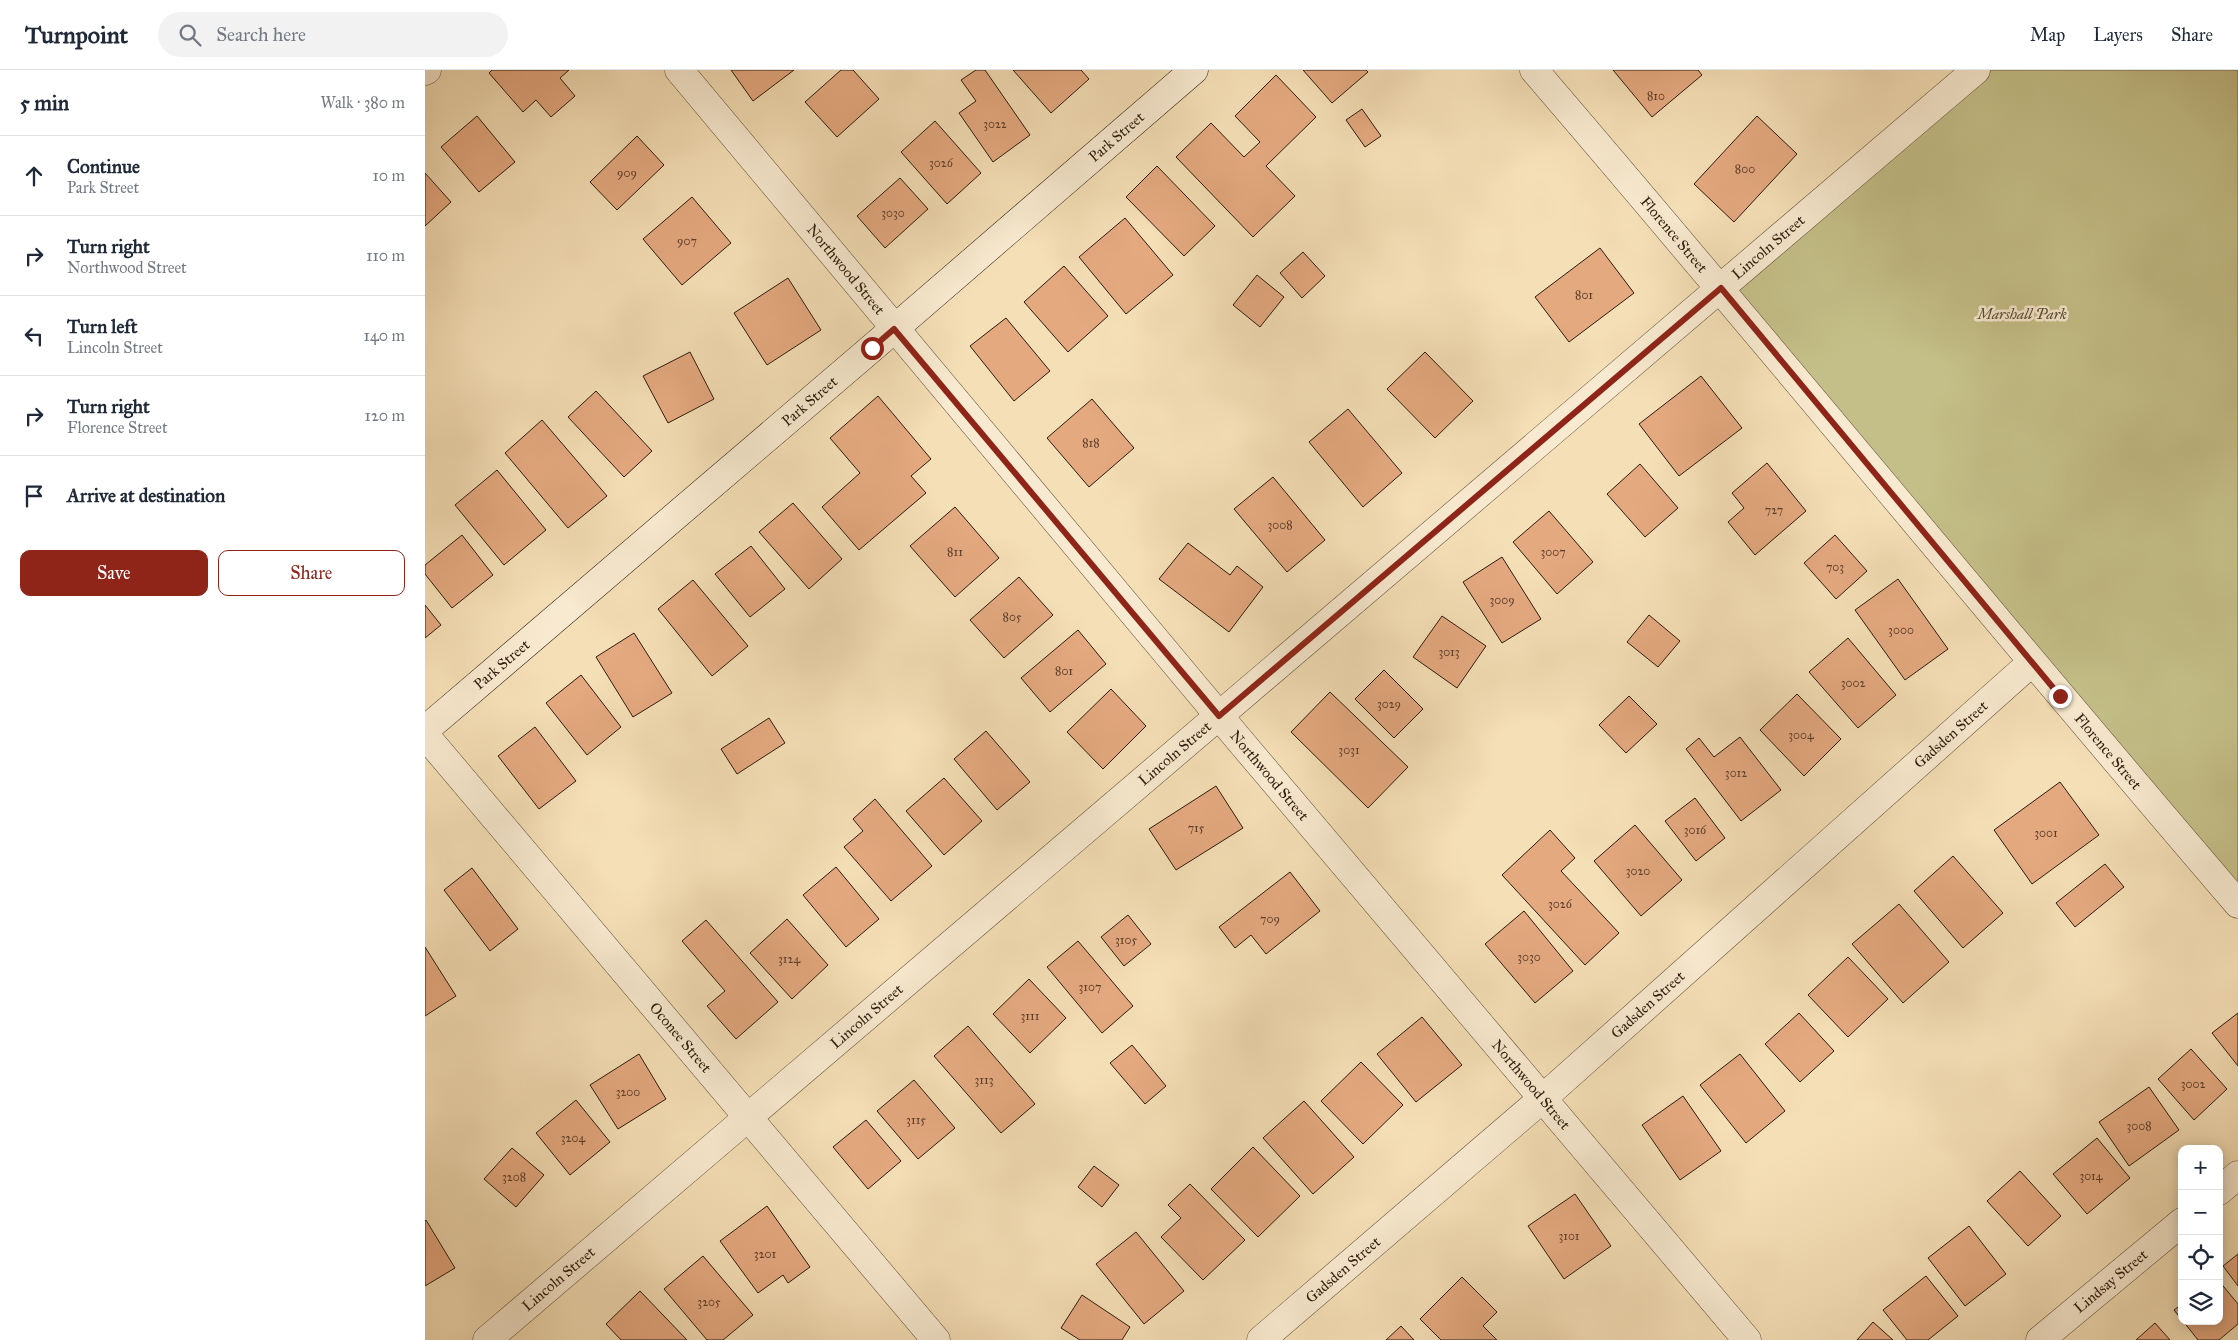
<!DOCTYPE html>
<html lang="en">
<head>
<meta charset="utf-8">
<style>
  :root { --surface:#fff; --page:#f2f2f3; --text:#1f2937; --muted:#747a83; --line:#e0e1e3; --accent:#8f2418 }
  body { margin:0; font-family:"IM FELL Great Primer",serif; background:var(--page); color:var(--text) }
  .controls { position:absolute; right:15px; bottom:15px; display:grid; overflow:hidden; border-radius:10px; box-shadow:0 2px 12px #0003 }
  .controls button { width:45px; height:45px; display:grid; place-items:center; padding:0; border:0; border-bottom:1px solid var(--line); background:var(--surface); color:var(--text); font:25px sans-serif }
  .stop { position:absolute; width:15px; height:15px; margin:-11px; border:4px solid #8f2418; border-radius:50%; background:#fff }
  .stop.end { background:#8f2418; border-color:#fff; box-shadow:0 1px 5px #0008 }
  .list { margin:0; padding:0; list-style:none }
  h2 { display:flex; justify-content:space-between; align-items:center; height:65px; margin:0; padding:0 20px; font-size:21px }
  h2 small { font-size:16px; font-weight:400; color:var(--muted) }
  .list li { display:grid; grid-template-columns:32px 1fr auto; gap:15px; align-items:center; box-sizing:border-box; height:80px; padding:0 20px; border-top:1px solid var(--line) }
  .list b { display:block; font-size:19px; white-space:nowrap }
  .list p { margin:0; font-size:16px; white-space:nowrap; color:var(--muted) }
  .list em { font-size:16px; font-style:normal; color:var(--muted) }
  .actions { display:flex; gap:10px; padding:15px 20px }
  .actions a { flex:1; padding:11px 0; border:1px solid var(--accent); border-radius:10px; text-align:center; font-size:18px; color:var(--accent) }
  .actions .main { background:var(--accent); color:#fff }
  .icon { flex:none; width:28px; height:28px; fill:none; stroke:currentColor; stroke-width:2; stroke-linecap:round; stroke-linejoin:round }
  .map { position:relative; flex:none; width:1813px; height:1270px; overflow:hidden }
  header { display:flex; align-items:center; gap:30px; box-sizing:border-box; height:70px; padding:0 25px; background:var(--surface); border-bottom:1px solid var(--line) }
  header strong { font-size:24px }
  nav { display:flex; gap:28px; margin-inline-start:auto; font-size:18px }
  .search { width:350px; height:45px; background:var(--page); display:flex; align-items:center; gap:12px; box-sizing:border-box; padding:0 18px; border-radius:28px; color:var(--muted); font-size:19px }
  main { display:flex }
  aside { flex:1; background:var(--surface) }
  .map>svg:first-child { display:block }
</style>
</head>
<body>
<header>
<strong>Turnpoint</strong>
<div class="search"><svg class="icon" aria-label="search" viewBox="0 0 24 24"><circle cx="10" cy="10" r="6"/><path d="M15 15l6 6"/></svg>Search here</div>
<nav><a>Map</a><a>Layers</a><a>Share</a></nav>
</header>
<main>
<aside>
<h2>5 min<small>Walk · 380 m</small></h2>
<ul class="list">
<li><svg class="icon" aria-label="ahead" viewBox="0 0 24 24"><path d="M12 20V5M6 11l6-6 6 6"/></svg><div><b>Continue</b><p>Park Street</p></div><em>10 m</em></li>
<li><svg class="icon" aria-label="right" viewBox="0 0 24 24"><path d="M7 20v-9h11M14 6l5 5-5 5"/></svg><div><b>Turn right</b><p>Northwood Street</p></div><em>110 m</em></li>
<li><svg class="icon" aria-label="left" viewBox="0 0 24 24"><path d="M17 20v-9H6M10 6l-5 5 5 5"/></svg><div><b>Turn left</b><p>Lincoln Street</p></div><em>140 m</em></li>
<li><svg class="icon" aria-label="right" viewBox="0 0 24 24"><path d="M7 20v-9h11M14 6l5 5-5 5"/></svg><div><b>Turn right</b><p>Florence Street</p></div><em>120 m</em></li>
<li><svg class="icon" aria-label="arrive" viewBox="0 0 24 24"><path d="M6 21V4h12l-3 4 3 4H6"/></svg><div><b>Arrive at destination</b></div></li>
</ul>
<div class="actions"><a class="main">Save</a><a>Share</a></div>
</aside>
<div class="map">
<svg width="1813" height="1270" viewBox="0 0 1813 1270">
  <rect width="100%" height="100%" fill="#f5dfb6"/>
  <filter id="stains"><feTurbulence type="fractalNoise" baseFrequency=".004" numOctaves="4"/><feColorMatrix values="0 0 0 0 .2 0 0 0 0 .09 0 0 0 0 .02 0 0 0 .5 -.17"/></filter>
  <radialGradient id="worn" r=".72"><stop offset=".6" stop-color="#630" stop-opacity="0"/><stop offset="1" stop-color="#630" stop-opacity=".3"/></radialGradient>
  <path fill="#c4bf88" stroke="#786d4a" d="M1551,0H1813V834L1295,218Z"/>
  <path fill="#e5a980" stroke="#2d1b0d" d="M67,0H144L135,8L150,26L126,47L111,30L98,42L64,3Z
    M306,0H369L328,31Z
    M416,0H428L454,29L412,67L380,32Z
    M551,0H560L605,65L568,92L534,43L551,31L536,10Z
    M588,0H656L664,9L626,43Z
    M878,0H941L943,2L907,33Z
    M1188,0H1273L1277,5L1227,47Z
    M851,5L891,47L841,96L870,126L828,167L751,87L786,53L819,87L835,72L810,46Z
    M937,39L956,66L940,77L921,50Z
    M52,46L90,92L54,122L16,77Z
    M1332,46L1372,84L1309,152L1269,114Z
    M510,51L556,103L522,134L476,82Z
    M212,66L239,95L192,140L165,112Z
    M732,96L790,156L759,186L701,127Z
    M0,103L26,132L0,156Z
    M475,108L503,139L460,178L432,146Z
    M267,127L306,173L257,215L218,169Z
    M700,148L748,205L701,244L654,187Z
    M1175,178L1209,223L1144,272L1110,227Z
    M878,182L900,206L877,228L855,203Z
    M639,196L683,246L643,282L599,232Z
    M832,205L859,227L835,257L808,235Z
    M363,208L396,260L342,295L309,243Z
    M581,248L625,301L589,331L545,276Z
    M265,282L289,329L243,353L218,306Z
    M1000,282L1048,331L1010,368L962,319Z
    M1276,306L1317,358L1254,406L1214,354Z
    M171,321L227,381L199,407L143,347Z
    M453,326L506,389L486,406L501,423L434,480L397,437L435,403L405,368Z
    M667,329L709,378L664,417L622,368Z
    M923,339L977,403L938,437L884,372Z
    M117,350L182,426L143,458L80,383Z
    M1342,393L1381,441L1330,485L1303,452L1319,438L1307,423Z
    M1215,394L1253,438L1220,467L1182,424Z
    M72,400L121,460L79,495L30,435Z
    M848,407L900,470L862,502L809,439Z
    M368,433L417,489L384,519L334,462Z
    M530,437L574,488L530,527L485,476Z
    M1124,441L1168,492L1132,524L1088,472Z
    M37,465L68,505L27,538L0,504V495Z
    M1410,465L1442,501L1411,529L1379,493Z
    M763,473L805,505L812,496L838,517L804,562L734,509Z
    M326,476L360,519L325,547L290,504Z
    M1077,487L1116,549L1077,573L1038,512Z
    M594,507L628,545L579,588L545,550Z
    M1473,509L1523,579L1480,610L1430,540Z
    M268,510L323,576L287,606L233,539Z
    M0,535L16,555L0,568Z
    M1224,545L1255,571L1233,597L1202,572Z
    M1017,546L1061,576L1032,618L988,587Z
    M653,560L681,594L625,642L596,608Z
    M209,563L247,623L208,647L171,587Z
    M1423,568L1471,625L1433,658L1384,602Z
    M959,600L998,639L969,668L930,629Z
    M156,605L196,657L162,685L121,633Z
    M686,619L721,656L678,699L642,662Z
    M905,622L983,697L943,738L866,662Z
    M1372,624L1416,669L1379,706L1335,660Z
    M1204,626L1232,654L1201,683L1174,655Z
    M344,648L360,673L312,704L296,679Z
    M110,657L151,711L114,739L73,686Z
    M561,661L605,712L572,740L529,689Z
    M1315,667L1356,720L1316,751L1261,679L1274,668L1289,687Z
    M519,708L557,751L519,785L481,741Z
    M1635,712L1674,765L1607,814L1569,760Z
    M791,716L818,758L751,800L724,759Z
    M1270,728L1300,768L1271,791L1240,751Z
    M450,729L507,796L466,831L419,777L438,761L428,749Z
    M1210,755L1257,810L1216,846L1169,791Z
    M1125,760L1150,788L1136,801L1194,863L1160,895L1077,805Z
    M1528,786L1578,843L1538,878L1489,821Z
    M1680,794L1699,817L1650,857L1631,833Z
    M411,797L454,849L421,877L378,825Z
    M47,798L93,859L65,881L19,820Z
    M865,802L895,841L841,884L826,865L810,878L794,857Z
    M1474,834L1524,892L1478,933L1427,874Z
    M1099,841L1148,901L1110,933L1060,874Z
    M703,845L726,874L699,896L676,867Z
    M362,849L403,895L367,929L325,883Z
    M281,850L353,932L311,969L282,936L300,921L257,871Z
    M653,871L708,936L677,963L622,897Z
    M0,877L31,926L0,946Z
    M1423,887L1463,929L1423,967L1383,925Z
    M604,909L641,948L605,983L568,944Z
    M1374,943L1409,981L1375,1012L1340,974Z
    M1813,943V996L1787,963Z
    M997,947L1037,995L991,1032L952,984Z
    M543,956L610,1034L576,1063L509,986Z
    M707,975L741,1016L720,1034L685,993Z
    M1766,979L1802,1019L1769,1050L1733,1009Z
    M214,984L241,1029L193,1059L165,1015Z
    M1315,984L1360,1041L1321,1073L1275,1015Z
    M936,992L978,1035L938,1074L896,1031Z
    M489,1010L530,1058L493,1089L452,1041Z
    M1724,1017L1754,1060L1704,1096L1674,1052Z
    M1258,1026L1296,1081L1255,1110L1217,1055Z
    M151,1030L185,1072L145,1105L111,1063Z
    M879,1031L929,1087L888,1124L838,1068Z
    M441,1050L476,1091L443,1119L408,1077Z
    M1672,1068L1705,1108L1662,1144L1628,1104Z
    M828,1077L875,1126L833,1167L786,1119Z
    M87,1078L119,1105L91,1137L59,1109Z
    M669,1096L694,1115L677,1137L653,1117Z
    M1595,1101L1636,1146L1603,1176L1562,1131Z
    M765,1114L820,1170L778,1210L736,1167L756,1148L743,1135Z
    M1150,1124L1186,1176L1139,1209L1103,1156Z
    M342,1136L385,1197L363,1213L358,1205L333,1223L295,1171Z
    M1,1150L30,1198L0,1216V1151Z
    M1544,1156L1581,1204L1540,1236L1503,1188Z
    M711,1162L759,1221L719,1254L671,1194Z
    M1813,1184V1216L1798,1196Z
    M278,1186L328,1245L298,1270H282L239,1219Z
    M1501,1206L1533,1246L1503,1270H1482L1458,1240Z
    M1037,1207L1072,1242L1058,1256L1072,1270H1016L995,1249Z
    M1794,1211L1813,1234V1254L1794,1270H1773L1758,1251H1794Z
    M215,1221L262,1270H196L181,1254Z
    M657,1225L705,1257L697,1270H655L636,1258Z
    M1757,1234V1250L1749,1240Z
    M1448,1252L1468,1270H1432Z
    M1730,1253L1745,1270H1711Z
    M976,1256L989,1270H961Z"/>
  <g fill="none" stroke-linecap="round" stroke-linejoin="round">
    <g stroke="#5f4c37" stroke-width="29">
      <g id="street">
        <path id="s1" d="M254,0L816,672L1322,1270"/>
        <path id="s2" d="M1109,0C1346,276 1576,558 1813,834"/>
        <path d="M0,1L2,0"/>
        <path id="s3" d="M0,665L511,1270"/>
        <path d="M1794,1121L1813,1105"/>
        <path id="s4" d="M62,1270L1551,0"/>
        <path id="s5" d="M836,1270L1117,1029L1606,593"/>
        <path id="s6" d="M1615,1270L1757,1152"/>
      </g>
    </g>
    <g stroke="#2d1b0d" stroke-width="29">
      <g id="secondary">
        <path id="s7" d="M0,660L447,278L769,0"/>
      </g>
    </g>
    <use href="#street" stroke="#f8ead0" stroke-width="28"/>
    <use href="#secondary" stroke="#f8ead0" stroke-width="28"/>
  </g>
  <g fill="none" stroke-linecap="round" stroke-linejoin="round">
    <path stroke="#8f2418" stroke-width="6" d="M447,278L469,259L794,646L1296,218L1635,626"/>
  </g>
  <g text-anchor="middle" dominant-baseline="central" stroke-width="5" stroke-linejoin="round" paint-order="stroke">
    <g font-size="12" fill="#5b3e2a">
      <text x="1231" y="26">810</text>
      <text x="570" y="54">3022</text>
      <text x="516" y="93">3026</text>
      <text x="1320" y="99">800</text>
      <text x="202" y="103">909</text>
      <text x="468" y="143">3030</text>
      <text x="262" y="171">907</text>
      <text x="1159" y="225">801</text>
      <text x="666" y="373">818</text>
      <text x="1349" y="440">727</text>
      <text x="855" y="455">3008</text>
      <text x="530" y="482">811</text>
      <text x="1128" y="482">3007</text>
      <text x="1410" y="497">703</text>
      <text x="1077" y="530">3009</text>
      <text x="587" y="547">805</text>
      <text x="1476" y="560">3000</text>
      <text x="1024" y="582">3013</text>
      <text x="639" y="601">801</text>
      <text x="1428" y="613">3002</text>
      <text x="964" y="634">3029</text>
      <text x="1376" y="665">3004</text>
      <text x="924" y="680">3031</text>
      <text x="1311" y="703">3012</text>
      <text x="771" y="758">715</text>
      <text x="1270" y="760">3016</text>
      <text x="1621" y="763">3001</text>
      <text x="1213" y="801">3020</text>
      <text x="1135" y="834">3026</text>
      <text x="845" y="849">709</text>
      <text x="701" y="870">3105</text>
      <text x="1104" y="887">3030</text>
      <text x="364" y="889">3124</text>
      <text x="665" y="917">3107</text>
      <text x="605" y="946">3111</text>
      <text x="559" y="1010">3113</text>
      <text x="1768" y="1014">3002</text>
      <text x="203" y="1022">3200</text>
      <text x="491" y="1050">3115</text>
      <text x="1714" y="1056">3008</text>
      <text x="148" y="1068">3204</text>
      <text x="1666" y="1106">3014</text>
      <text x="89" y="1107">3208</text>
      <text x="1144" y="1166">3101</text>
      <text x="340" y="1184">3201</text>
      <text x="284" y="1232">3205</text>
    </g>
    <g font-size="15" fill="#2d1b0d" stroke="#f8ead0">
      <text stroke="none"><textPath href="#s7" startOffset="911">Park Street</textPath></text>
      <text stroke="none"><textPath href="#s2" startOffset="216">Florence Street</textPath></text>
      <text stroke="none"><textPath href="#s4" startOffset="1684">Lincoln Street</textPath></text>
      <text stroke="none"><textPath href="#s1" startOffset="260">Northwood Street</textPath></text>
      <text stroke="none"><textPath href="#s7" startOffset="506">Park Street</textPath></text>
      <text stroke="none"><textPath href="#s7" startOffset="101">Park Street</textPath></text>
      <text stroke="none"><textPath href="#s5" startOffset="918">Gadsden Street</textPath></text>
      <text stroke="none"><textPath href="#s2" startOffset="891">Florence Street</textPath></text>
      <text stroke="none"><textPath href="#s4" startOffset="904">Lincoln Street</textPath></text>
      <text stroke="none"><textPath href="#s1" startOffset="920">Northwood Street</textPath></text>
      <text stroke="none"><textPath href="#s5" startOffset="512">Gadsden Street</textPath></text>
      <text stroke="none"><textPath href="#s4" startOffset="499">Lincoln Street</textPath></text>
      <text stroke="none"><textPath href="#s3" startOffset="396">Oconee Street</textPath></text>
      <text stroke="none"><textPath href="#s1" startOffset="1325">Northwood Street</textPath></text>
      <text stroke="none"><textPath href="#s5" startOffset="108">Gadsden Street</textPath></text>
      <text stroke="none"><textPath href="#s4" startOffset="94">Lincoln Street</textPath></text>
      <text stroke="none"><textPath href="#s6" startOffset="92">Lindsay Street</textPath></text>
    </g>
    <g font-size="15" font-style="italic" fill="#5a4c32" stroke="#f8ead0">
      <text x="1597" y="244">Marshall Park</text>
    </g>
  </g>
  <rect width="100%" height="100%" filter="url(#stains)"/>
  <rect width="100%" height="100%" fill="url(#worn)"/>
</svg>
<div class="controls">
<button>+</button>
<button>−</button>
<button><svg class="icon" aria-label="locate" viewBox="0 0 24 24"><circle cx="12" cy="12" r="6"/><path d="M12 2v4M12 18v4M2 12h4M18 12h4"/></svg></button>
<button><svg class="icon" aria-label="layers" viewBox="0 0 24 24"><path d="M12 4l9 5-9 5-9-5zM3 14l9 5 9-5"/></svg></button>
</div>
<div class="stop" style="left:447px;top:278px"></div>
<div class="stop end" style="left:1635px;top:626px"></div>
</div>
</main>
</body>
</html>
